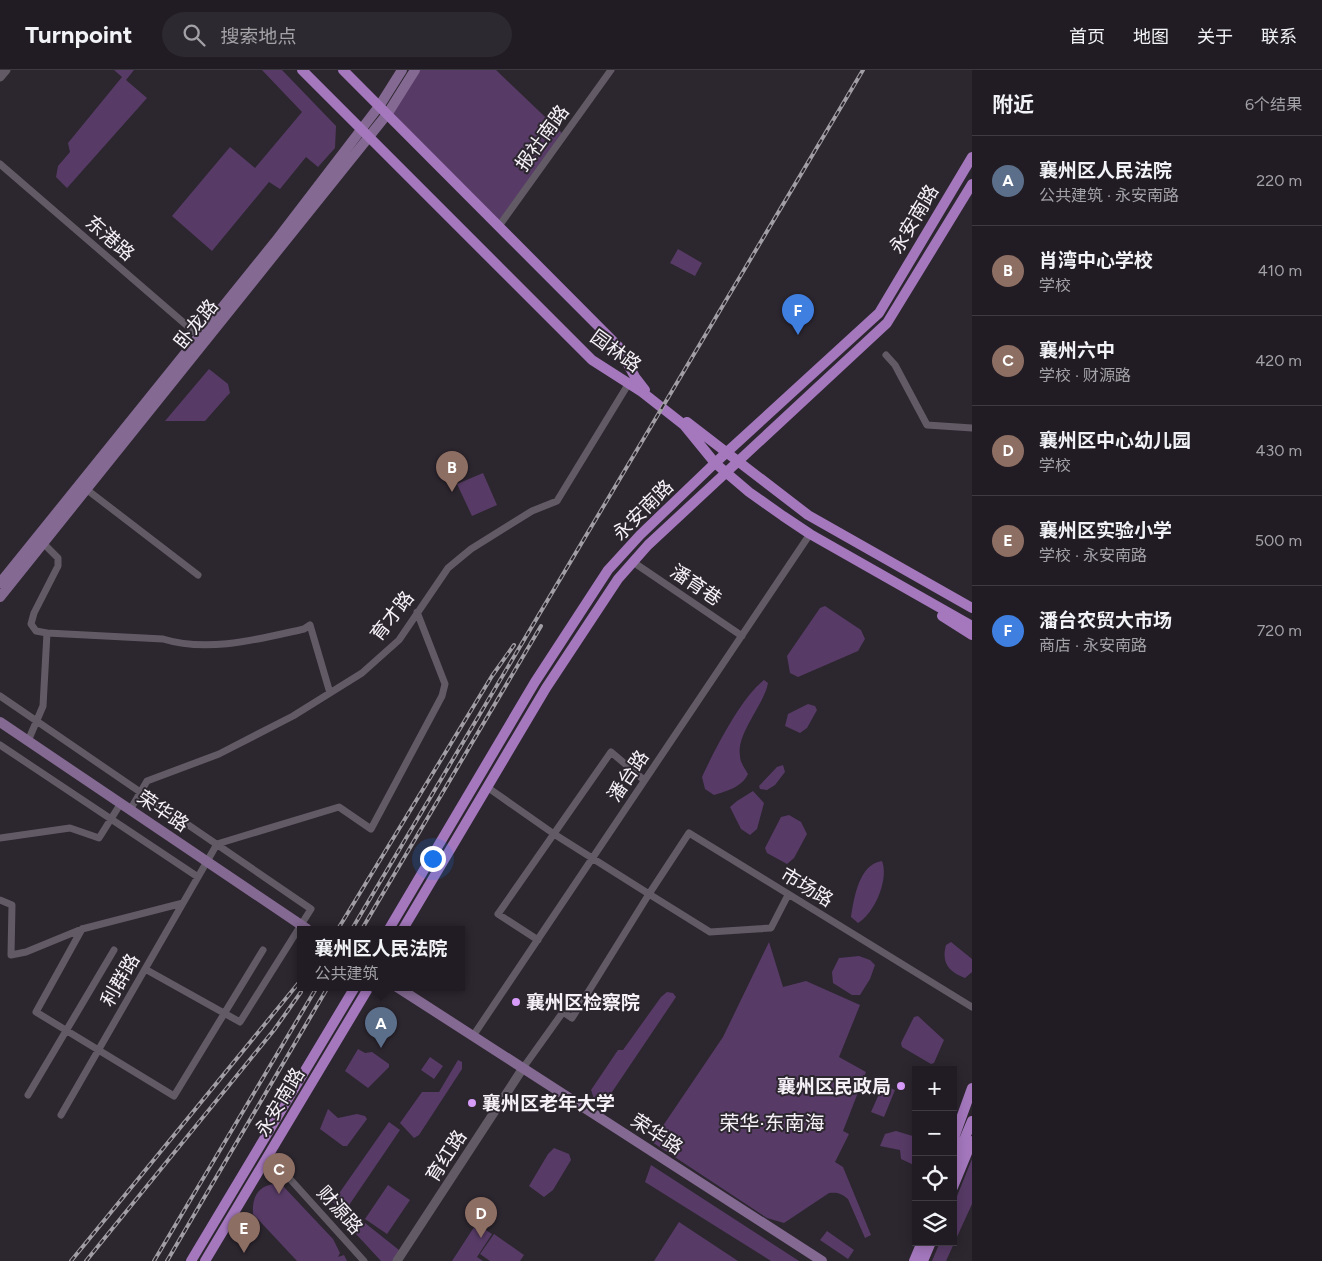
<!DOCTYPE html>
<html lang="zh">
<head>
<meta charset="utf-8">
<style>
  :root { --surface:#211c23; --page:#2d2930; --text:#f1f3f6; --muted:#a2a1a6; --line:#3e3a41; --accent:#bca0f2 }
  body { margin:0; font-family:Figtree,"Noto Sans SC",sans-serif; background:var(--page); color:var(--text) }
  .controls { position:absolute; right:15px; bottom:15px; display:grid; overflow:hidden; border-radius:0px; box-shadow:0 2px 12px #0003 }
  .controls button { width:45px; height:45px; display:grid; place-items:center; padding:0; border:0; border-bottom:1px solid var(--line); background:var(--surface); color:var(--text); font:25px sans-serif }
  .you { position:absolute; left:432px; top:788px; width:18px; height:18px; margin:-12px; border:4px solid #fff; border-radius:50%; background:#1a73e8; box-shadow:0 0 0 8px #1a73e833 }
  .badge { display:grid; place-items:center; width:32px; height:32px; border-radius:50%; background:var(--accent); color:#fff; font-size:16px; font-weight:700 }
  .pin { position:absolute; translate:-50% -41px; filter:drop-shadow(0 1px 2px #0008) }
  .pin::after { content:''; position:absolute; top:26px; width:18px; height:15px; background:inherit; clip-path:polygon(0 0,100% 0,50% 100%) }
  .popup { position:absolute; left:297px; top:856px; width:168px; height:65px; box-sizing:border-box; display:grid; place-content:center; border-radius:0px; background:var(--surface); filter:drop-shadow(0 1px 4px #0005); font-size:16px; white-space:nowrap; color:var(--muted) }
  .popup b { font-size:19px; color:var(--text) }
  .popup::after { content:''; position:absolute; left:50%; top:100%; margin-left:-10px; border:10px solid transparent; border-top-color:var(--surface) }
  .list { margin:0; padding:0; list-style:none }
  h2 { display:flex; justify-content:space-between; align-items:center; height:65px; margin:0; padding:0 20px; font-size:21px }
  h2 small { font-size:16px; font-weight:400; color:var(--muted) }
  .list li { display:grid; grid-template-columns:32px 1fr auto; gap:15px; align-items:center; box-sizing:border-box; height:90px; padding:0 20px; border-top:1px solid var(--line) }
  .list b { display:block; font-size:19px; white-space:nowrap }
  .list p { margin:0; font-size:16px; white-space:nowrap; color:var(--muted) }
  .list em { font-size:16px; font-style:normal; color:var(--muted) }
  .icon { flex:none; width:28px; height:28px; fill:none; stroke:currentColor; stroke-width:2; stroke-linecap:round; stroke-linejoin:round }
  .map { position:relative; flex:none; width:972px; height:1191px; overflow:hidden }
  header { display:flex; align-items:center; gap:30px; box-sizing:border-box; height:70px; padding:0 25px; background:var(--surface); border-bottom:1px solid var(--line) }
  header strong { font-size:24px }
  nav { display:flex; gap:28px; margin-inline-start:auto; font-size:18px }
  .search { width:350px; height:45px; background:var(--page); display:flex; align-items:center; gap:12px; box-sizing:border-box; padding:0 18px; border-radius:28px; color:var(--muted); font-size:19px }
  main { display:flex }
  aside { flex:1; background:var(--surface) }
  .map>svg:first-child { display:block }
</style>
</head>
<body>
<header>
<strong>Turnpoint</strong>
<div class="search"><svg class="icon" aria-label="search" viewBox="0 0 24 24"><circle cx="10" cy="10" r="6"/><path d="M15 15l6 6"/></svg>搜索地点</div>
<nav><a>首页</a><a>地图</a><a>关于</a><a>联系</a></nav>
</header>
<main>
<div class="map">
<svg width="972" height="1191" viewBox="0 0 972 1191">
  <rect width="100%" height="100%" fill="#2c262f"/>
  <path fill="#573b66" d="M114,0H134L126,10L147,28L67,118L56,107L58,96L70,82L68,73L122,7Z
    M262,0H282L336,56L335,78L318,97L306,87L280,119L269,112L212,181L172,146L230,77L255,98L302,42Z
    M415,0H496L564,65L499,156L388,43Z
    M678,179L702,193L695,206L670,193Z
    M209,299L228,314L230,323L227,326L205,351H165Z
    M483,403L497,435L472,446L457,414Z
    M825,536L861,560L865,569L858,581L798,607L790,603L787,586L820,538Z
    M764,610L768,613C764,635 736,664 740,686C740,692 745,699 748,704C742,717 727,721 714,725L705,719L702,707C715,679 741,628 764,610Z
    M808,634L815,636L817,640L807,658L800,663L785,656L788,644Z
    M783,695L785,702L775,715L767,720L760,719L759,716L777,697Z
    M753,721L764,733L757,759L750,765L741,759L730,737L737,731Z
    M789,745L801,752L807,764L794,788L787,794L767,783L765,778L781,747Z
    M882,791C889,809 875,843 858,853L851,847C854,828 859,794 882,791Z
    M769,872L783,917L806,911L860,935L839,987L866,1002L843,1061L849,1064L835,1092L843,1097L871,1165L865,1168L848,1129C841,1123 837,1122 829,1123L784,1153L767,1148L652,1072L723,967Z
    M951,872L972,889V902L965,908C949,902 941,893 946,875Z
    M859,886L870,890L875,895L870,909L860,925H852L833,913L832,902L839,888Z
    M667,922L673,923L676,927L608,1028L601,1035L594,1029L591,1020L618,980H623L661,927Z
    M918,946L944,970L934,993L931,994L902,977L901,973L914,947Z
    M358,979L365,983L372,982L389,994V997L368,1018L345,1001Z
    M430,987L443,996L434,1009L421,1000Z
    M458,990L462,992V999L419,1065L414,1068L400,1053L422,1022H439Z
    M883,1015L895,1020L884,1047L871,1042Z
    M328,1039L338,1048L357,1044L365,1046L367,1049L347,1076H343L320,1059Z
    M389,1052L400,1060L343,1144L333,1132Z
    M896,1061L916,1067V1096L901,1089L900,1080L880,1076L885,1064Z
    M554,1078L569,1084L571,1090L553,1120L544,1127L529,1116L548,1084Z
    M972,1089V1134L946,1191H932L940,1172H953V1136Z
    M651,1095L799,1191H771L645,1112Z
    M273,1114L283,1116L333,1169L340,1183L338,1187L344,1185L347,1191H297L253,1144C252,1128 257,1117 273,1114Z
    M388,1115L410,1130L387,1164L365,1149Z
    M679,1152L738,1191H654Z
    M365,1153L399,1180L393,1191H381L356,1164V1160Z
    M476,1154L492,1164L477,1187L483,1191H452Z
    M827,1161L854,1180L848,1189L820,1170Z
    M494,1164L524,1185L520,1191H490L480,1184Z"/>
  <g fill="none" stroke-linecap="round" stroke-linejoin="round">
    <path stroke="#625b66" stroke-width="7" d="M0,94L199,266
      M499,156L611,0
      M886,285L895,295L927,355L972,358
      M86,419L198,505
      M43,473L58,488V496L34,543L31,554L36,561L47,563
      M633,492L742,566
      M0,626L311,839L240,952L145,899
      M28,671L43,636L47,563L163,569C208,583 259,569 304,559L310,555L330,623
      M0,675L198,807
      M487,717L554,764L649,824L689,763L972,937
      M130,740L147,711L219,684L293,646L362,603L399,570L448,498L471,479L532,441L557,431L629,313
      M0,768L70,758L99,768L121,733
      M0,830L12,835L11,885L26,882L82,859L183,833
      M82,859L36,942L174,1026L263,880
      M538,870L498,844L611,682L644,710
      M473,966L810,464
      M523,998L563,942L572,948L649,824L710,862L771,858L788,825
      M28,1025L114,880
      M61,1045L217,774L339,737L371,759L442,626L445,614L417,542
      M272,1089L364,1191"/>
    <path stroke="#625b66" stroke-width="9" d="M0,7L6,0
      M397,1191L523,998"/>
    <path stroke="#846992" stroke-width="10" d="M0,513L275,172L380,35L402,0
      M0,527L388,43L415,0
      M0,652L307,859
      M397,917L822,1191"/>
    <path stroke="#a578be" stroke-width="10" d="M302,0L592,290L642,322L684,355L715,393L749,422L783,446L810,464L972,556
      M343,0L618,276L635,307L645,320
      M687,352L808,445L972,538
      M942,546L972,565
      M389,859L535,612L608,500L640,465L715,393L879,243L972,87
      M403,859L546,618L618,509L648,475L887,253L972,114
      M953,1078L955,1065L972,1018
      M953,1096L972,1051
      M953,1117L972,1071
      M191,1191L355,917
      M205,1191L369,917
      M914,1191L922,1172
      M923,1191L931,1172"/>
    <g stroke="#a29ea5" stroke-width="4">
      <path id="rail" d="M338,859L492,606L514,575
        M352,859L863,0
        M362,859L541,556
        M71,1191L301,910
        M86,1191L274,960L301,922
        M154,1191L317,917
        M167,1191L328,917"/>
    </g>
    <use href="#rail" stroke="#2c262f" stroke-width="2" stroke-dasharray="5.5" stroke-linecap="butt"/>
  </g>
  <g fill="#d79bf9" stroke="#2c262f" stroke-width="2">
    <circle cx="516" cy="932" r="5"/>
    <circle cx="901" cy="1016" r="5"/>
    <circle cx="472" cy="1033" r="5"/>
  </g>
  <g text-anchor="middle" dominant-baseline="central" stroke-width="4" stroke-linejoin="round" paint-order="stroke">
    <g font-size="19" fill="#f5f1f7" stroke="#2c262f">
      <text transform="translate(542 68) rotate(-54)">报社南路</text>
      <text transform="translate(914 149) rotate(-59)">永安南路</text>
      <text transform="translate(110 168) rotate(41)">东港路</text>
      <text transform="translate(196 254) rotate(-51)">卧龙路</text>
      <text transform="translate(616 281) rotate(36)">园林路</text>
      <text transform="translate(643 440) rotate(-45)">永安南路</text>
      <text transform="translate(696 515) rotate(34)">潘育巷</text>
      <text transform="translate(392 546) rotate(-52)">育才路</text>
      <text transform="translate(628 706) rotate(-56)">潘台路</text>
      <text transform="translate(163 741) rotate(34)">荣华路</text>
      <text transform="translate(807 817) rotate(31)">市场路</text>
      <text transform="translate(120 910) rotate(-60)">利群路</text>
      <text transform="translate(280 1032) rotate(-59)">永安南路</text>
      <text transform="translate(657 1064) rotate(33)">荣华路</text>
      <text transform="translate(446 1086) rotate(-57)">育红路</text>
      <text transform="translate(340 1140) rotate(48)">财源路</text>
    </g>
    <g font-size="19" font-weight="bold" fill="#f5f1f7" stroke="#2c262f" text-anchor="start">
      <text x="526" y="932">襄州区检察院</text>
      <text x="891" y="1016" text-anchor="end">襄州区民政局</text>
      <text x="482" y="1033">襄州区老年大学</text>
    </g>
    <g font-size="20" fill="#f5f1f7" stroke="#2c262f">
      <text x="772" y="1053">荣华·东南海</text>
    </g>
  </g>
</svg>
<div class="controls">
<button>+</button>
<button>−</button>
<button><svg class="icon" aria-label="locate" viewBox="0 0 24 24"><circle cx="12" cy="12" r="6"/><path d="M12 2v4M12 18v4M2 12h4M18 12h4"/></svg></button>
<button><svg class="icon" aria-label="layers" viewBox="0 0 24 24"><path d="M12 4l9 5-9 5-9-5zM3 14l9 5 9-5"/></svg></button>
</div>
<div class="you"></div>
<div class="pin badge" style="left:381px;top:978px;background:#5c6f8a">A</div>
<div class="popup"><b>襄州区人民法院</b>公共建筑</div>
<div class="pin badge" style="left:452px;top:422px;background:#8d6e63">B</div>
<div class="pin badge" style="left:279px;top:1124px;background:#8d6e63">C</div>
<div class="pin badge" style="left:481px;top:1168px;background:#8d6e63">D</div>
<div class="pin badge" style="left:244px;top:1183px;background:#8d6e63">E</div>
<div class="pin badge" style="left:798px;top:265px;background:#3f7fe0">F</div>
</div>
<aside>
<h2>附近<small>6个结果</small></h2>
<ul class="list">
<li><span class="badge" style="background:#5c6f8a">A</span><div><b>襄州区人民法院</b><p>公共建筑 · 永安南路</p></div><em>220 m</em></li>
<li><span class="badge" style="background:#8d6e63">B</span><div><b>肖湾中心学校</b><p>学校</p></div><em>410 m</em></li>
<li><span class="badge" style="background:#8d6e63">C</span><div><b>襄州六中</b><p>学校 · 财源路</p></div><em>420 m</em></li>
<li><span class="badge" style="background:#8d6e63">D</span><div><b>襄州区中心幼儿园</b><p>学校</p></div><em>430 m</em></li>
<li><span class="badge" style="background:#8d6e63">E</span><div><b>襄州区实验小学</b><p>学校 · 永安南路</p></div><em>500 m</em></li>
<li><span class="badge" style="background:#3f7fe0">F</span><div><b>潘台农贸大市场</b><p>商店 · 永安南路</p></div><em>720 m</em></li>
</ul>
</aside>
</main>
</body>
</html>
